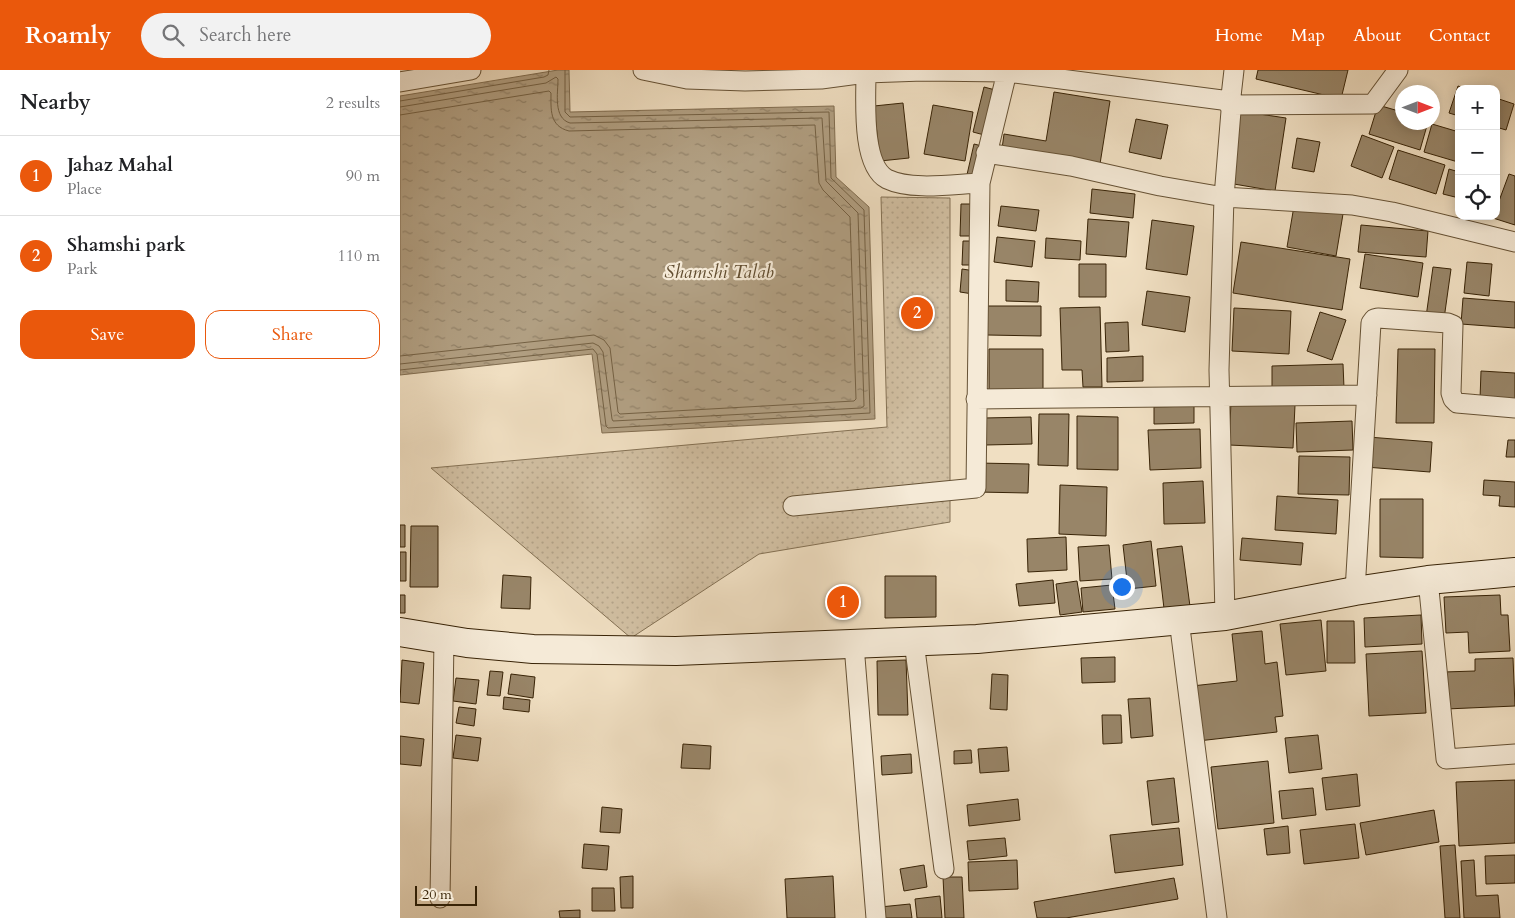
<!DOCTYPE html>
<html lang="en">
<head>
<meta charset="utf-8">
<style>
  :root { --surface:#fff; --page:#f2f2f2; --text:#202124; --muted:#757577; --line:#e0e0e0; --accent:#ea580c }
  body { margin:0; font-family:Cardo,serif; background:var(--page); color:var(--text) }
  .controls { position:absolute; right:15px; top:15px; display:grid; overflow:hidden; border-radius:10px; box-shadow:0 2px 12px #0003 }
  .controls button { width:45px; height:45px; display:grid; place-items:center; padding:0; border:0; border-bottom:1px solid var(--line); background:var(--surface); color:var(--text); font:25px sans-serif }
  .compass { position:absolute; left:995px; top:15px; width:45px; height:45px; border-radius:50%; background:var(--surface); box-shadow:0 2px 12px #0003; rotate:90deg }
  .scale { position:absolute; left:15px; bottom:12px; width:62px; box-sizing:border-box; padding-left:5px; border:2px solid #382306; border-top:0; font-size:14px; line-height:18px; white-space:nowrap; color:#382306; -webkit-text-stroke:4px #f5ead7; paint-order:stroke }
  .you { position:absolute; left:721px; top:516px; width:18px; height:18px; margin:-12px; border:4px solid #fff; border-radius:50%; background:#1a73e8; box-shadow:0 0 0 8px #1a73e833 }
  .badge { display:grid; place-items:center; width:32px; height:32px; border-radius:50%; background:var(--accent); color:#fff; font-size:16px; font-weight:700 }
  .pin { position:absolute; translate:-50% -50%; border:2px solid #fff; box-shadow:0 1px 5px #0006 }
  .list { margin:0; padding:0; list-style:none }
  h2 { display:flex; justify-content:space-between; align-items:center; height:65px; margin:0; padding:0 20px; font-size:21px }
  h2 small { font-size:16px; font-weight:400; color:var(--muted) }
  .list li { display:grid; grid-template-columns:32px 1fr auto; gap:15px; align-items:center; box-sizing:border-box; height:80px; padding:0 20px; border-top:1px solid var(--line) }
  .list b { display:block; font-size:19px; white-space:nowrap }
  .list p { margin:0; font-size:16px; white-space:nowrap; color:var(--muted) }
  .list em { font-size:16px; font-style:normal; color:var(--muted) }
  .actions { display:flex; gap:10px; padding:15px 20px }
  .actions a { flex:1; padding:11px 0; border:1px solid var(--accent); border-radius:15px; text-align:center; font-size:18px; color:var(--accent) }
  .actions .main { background:var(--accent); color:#fff }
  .icon { flex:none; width:28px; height:28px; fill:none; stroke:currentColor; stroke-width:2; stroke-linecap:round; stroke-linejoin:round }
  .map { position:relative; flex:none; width:1115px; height:848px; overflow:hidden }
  header { display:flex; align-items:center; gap:30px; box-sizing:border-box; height:70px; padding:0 25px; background:var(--accent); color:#fff }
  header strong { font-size:24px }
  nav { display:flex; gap:28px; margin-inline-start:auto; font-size:18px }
  .search { width:350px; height:45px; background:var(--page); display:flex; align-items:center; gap:12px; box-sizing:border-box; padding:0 18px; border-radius:28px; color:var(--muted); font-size:19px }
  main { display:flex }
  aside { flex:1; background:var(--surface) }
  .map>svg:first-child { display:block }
</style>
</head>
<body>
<header>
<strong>Roamly</strong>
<div class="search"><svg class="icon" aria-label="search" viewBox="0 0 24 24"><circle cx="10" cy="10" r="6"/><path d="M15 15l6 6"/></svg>Search here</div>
<nav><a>Home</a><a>Map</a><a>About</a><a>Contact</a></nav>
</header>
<main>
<aside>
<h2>Nearby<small>2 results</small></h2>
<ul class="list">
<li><span class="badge">1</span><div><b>Jahaz Mahal</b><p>Place</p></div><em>90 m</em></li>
<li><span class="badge">2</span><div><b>Shamshi park</b><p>Park</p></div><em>110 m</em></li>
</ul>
<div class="actions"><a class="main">Save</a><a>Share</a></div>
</aside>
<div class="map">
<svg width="1115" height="848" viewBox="0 0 1115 848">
  <defs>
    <pattern id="grass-dots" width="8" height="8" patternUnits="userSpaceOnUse" patternTransform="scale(1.25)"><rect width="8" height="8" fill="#d1bfa2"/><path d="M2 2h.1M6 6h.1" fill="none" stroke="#b4a48a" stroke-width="1.8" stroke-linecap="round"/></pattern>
    <pattern id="water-ripples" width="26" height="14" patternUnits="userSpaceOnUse" patternTransform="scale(1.25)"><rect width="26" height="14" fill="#b19f82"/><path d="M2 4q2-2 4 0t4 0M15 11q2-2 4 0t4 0" fill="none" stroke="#918168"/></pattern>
  </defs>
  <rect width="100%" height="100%" fill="#f0dfc2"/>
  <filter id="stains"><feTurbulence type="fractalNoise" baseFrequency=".004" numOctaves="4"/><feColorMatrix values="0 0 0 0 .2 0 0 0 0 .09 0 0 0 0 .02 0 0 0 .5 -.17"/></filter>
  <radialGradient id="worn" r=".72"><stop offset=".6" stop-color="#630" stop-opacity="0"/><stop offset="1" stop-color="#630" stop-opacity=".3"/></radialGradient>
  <path fill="url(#grass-dots)" stroke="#847154" d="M481,127L550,128V452L359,484L231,568L31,398L487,357Z"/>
  <path fill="url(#water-ripples)" stroke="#816d50" d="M158,0H169L170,42L434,36L436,107L469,137L475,349L202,363L192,284L0,305V26Z"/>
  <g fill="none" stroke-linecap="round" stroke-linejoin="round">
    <path stroke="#746144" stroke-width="1" d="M0,31L144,7L148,5L149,0
      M0,37L146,13L156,7L158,9C158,23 153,48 170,53L422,48L426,111L458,143L464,336L461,338L213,351L212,349L203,282L199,276L193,273L0,294
      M0,45L149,21L151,23C151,39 149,56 169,61L415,55L419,113L423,120L450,147L456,329L454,331L220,344L218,342L210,278L204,270L194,265L0,286
      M0,300L193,279L197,284L206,356L208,358L470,343L464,140L431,108L429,42L170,47L165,42V0"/>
  </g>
  <path fill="#988568" stroke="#382306" d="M858,0H948L941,29L856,9Z
    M1058,16L1067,19H1059V46L1049,43Z
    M584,17L599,21L588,66L573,62Z
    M654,22L710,31L700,94L602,79L604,64L646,71Z
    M1096,28L1114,34L1106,60L1096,57Z
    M503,33L509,88L480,91L474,36Z
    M533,35L573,42L565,91L524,84Z
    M978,35L1002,42V52H1028L1020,80L969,64Z
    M839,41L886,48L875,121L828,113Z
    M736,49L768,55L761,89L729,82Z
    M1032,54L1059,62L1058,92L1024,82Z
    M962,65L994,77L982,108L951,96Z
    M897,68L920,72L914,102L892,98Z
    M574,74L586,77L578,112L566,109Z
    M998,80L1045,95L1036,124L989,109Z
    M1049,99L1059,102V128L1043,124Z
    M1109,104L1115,106V155L1093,148L1096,146V139Z
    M692,119L735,124L733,148L690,143Z
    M561,134H575L574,166H560Z
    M601,136L639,140L636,161L598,156Z
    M894,136L943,144L936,186L887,177Z
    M688,149L729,152L726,187L686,184Z
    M752,150L794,156L787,205L746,199Z
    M961,155L1028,161L1026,187L958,182Z
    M597,167L635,171L632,197L594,192Z
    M646,168L681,171L680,190L645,188Z
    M563,171H575V195H562Z
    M841,172L950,189L942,240L833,223Z
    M965,184L1023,193L1018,227L960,218Z
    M1067,192L1092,194L1089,226L1064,223Z
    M679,194H706V227H679Z
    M1033,197L1051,199L1044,249L1026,247Z
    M562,199L575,201L573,224L560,222Z
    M606,210L639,212L638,232L606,231Z
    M747,221L790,227L785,262L742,255Z
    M1063,228L1115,232V258L1061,254Z
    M587,236H641V266L587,265Z
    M700,237L702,317H683L682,300H662L660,238Z
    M834,238L891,241L889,284L832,281Z
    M920,242L946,250L932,290L907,281Z
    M728,252L729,281L706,282L705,253Z
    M589,279H643V320L589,321Z
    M998,279H1035L1034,353H996Z
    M743,286V311L707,312V288Z
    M943,294L944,318L872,320V296Z
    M1081,301L1115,303V332L1080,329Z
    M831,332L895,335L893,378L829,375Z
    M794,336V353L754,354V337Z
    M639,344H669L668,396L638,395Z
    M677,346L718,347V400L677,399Z
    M631,347L632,374L585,375L584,348Z
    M952,351L953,380L897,382L896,353Z
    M800,359L801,398L750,400L748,360Z
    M968,367L1032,372L1030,402L965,397Z
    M1108,370H1115V387H1106Z
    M899,386L950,387L949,425L898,424Z
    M577,393L629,394L628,423L577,422Z
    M1084,410L1115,412V437L1099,436L1100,426L1083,425Z
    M803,411L805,453L764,454L763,413Z
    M660,415L707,417L706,466L659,464Z
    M877,426L938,430L936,464L875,460Z
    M980,429H1023V488L980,487Z
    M0,455H5V477H0Z
    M11,456H38V517H10Z
    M666,467L667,500L628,502L627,469Z
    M842,468L903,473L901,495L840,490Z
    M751,471L756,516L728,519L723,475Z
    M709,475L712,509L680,511L678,477Z
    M782,476L791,544L765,547L757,479Z
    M0,482H6V511H0Z
    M103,505L131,507L130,539L101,538Z
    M485,506H536V547L485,548Z
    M653,510L655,533L619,536L616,514Z
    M677,511L682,542L660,545L656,514Z
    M712,515L715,539L683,542L681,518Z
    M0,525H5V543H0Z
    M1100,525L1101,545H1108L1110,581L1069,583L1068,562L1046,563L1044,527Z
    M1021,545L1022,574L965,577L964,548Z
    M921,550L926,601L886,605L880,554Z
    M927,551H954L955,593H927Z
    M862,561L865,594L877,592L883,646L875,647L877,662L798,671L792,616L837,611L832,564Z
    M1022,581L1026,643L969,646L966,584Z
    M715,587V612L682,613L681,588Z
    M1113,588L1115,636L1046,639L1044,602L1075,601V589Z
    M2,590L24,593L19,634L0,632Z
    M506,590L508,645H478L477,591Z
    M90,601L103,602L100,626L87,625Z
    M111,604L135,607L133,628L108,624Z
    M592,604L608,605L607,640L590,639Z
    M56,608L79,610L76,634L53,631Z
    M104,627L130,630L129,642L103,639Z
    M750,628L753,666L731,668L728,629Z
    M59,637L76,639L74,656L56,653Z
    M702,645H721L722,673L703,674Z
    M56,665L81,668L78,691L53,688Z
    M918,665L922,699L889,703L885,668Z
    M0,666L24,669L21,696L0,694Z
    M283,674L311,676L310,699L281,698Z
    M607,677L609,701L580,703L578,679Z
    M571,680L572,693L554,694V681Z
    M511,684L512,703L482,705L481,686Z
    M868,691L874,753L818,759L811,697Z
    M957,704L960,736L926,740L922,708Z
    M774,708L779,752L752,755L747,711Z
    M1115,710V773L1059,776L1056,712Z
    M913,718L916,745L882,749L879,721Z
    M618,729L620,750L569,756L567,735Z
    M202,737L222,739L220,763L200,762Z
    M1034,740L1039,772L966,785L960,753Z
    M955,754L959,788L904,794L900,760Z
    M888,756L890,783L867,785L864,759Z
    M779,758L783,795L715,803L710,765Z
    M605,768L607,786L569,790L567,771Z
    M184,774L209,776L207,800L182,798Z
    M1055,775L1060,848H1045L1040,776Z
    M1115,785V813L1086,814L1085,786Z
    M617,790L618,819L569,821L568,792Z
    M1074,790L1076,826L1098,825L1100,848H1064L1061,791Z
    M524,795L527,817L504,821L500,799Z
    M233,806V838H221L220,807Z
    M433,806L435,848H387L385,809Z
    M543,807H562L564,848H545Z
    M774,808L778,829L666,848H637L634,832Z
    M192,818H214L215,841H192Z
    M540,826L542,848H517L515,829Z
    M510,834L512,848H481L480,837Z
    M180,840V848H160L159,841Z"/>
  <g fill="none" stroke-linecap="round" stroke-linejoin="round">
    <g stroke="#665235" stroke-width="21">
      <path id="street" d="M243,0L287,9L345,11L421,9L466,3L523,1L607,2L822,30C828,32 830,34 831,41L824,127L819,300L825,546
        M834,0L830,35L973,34L998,0
        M466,3C466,29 461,95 487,109C512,121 554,114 580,113
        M0,12L71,0
        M586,83L671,96L760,116L824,127L952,135L992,142L1115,172
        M576,329L967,325
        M393,436L576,418L580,113L607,2
        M1028,510L1046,689L1115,684
        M955,521L971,253L974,249L978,248L1048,253L1053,255L1051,323L1053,329L1057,333L1115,338
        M779,550L817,848
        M514,572L544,799
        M454,575L476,848
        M40,828L44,569"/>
    </g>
    <g stroke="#382306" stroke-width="30">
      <path id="secondary" d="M0,562L67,573L133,579L276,581L577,569L825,546L955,521L1028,510L1115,502"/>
    </g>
    <use href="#street" stroke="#f5ead7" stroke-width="19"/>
    <use href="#secondary" stroke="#f5ead7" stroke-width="28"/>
  </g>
  <g text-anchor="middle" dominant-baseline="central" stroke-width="4.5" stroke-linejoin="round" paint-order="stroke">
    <g font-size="19" font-style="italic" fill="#624e31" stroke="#f5ead7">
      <text x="319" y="202">Shamshi Talab</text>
    </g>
  </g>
  <rect width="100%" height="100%" filter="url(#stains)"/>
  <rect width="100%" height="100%" fill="url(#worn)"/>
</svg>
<div class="controls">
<button>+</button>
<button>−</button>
<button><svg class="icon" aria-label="locate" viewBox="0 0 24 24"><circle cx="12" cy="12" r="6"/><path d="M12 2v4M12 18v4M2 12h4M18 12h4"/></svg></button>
</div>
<svg class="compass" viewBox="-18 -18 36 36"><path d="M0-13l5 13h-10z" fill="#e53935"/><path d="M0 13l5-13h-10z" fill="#757577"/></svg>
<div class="scale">20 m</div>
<div class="you"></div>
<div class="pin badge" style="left:443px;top:532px">1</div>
<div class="pin badge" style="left:517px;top:243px">2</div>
</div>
</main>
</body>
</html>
